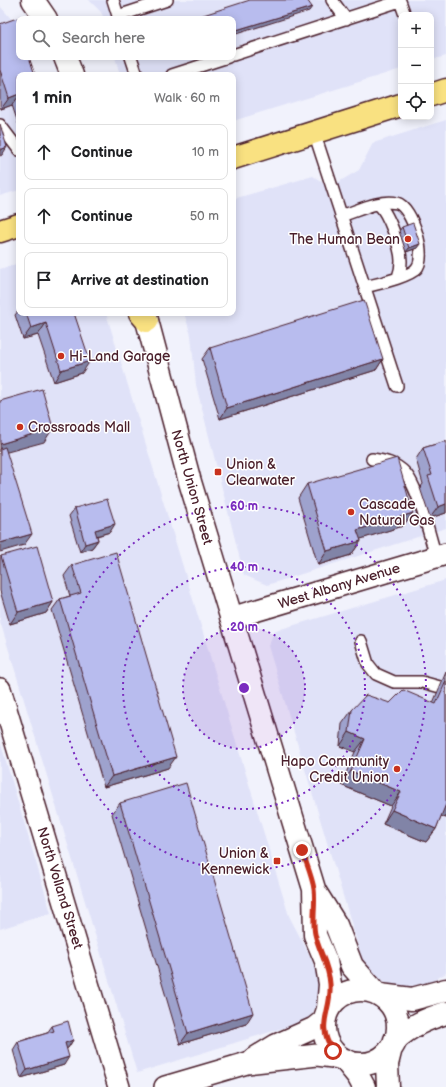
<!DOCTYPE html>
<html lang="en">
<head>
<meta charset="utf-8">
<style>
  :root { --surface:#fff; --page:#f2f2f2; --text:#202124; --muted:#757577; --line:#e0e0e0 }
  body { margin:0; font-family:"Balsamiq Sans",sans-serif; background:var(--page); color:var(--text) }
  .controls { position:absolute; right:12px; top:12px; display:grid; overflow:hidden; border-radius:8px; box-shadow:0 2px 10px #0003 }
  .controls button { width:36px; height:36px; display:grid; place-items:center; padding:0; border:0; border-bottom:1px solid var(--line); background:var(--surface); color:var(--text); font:20px sans-serif }
  .stop { position:absolute; width:12px; height:12px; margin:-9px; border:3px solid #c8321e; border-radius:50%; background:#fff }
  .stop.end { background:#c8321e; border-color:#fff; box-shadow:0 1px 4px #0008 }
  .list { margin:0; padding:0; list-style:none }
  h2 { display:flex; justify-content:space-between; align-items:center; height:52px; margin:0; padding:0 16px; font-size:17px }
  h2 small { font-size:13px; font-weight:400; color:var(--muted) }
  .list li { display:grid; grid-template-columns:26px 1fr auto; gap:12px; align-items:center; box-sizing:border-box; height:56px; margin:0 8px 8px; padding:0 8px; border:1px solid var(--line); border-radius:8px }
  .list b { display:block; font-size:15px; white-space:nowrap }
  .list em { font-size:13px; font-style:normal; color:var(--muted) }
  .icon { flex:none; width:22px; height:22px; fill:none; stroke:currentColor; stroke-width:2; stroke-linecap:round; stroke-linejoin:round }
  .map { position:relative; flex:none; width:446px; height:1087px; overflow:hidden }
  .search { position:absolute; background:var(--surface); box-shadow:0 2px 10px #0003; left:16px; top:16px; width:220px; height:44px; display:flex; align-items:center; gap:10px; box-sizing:border-box; padding:0 14px; border-radius:8px; color:var(--muted); font-size:15px }
  .panel { position:absolute; background:var(--surface); box-shadow:0 2px 10px #0003; left:16px; top:72px; width:220px; height:244px; border-radius:8px }
  .map>svg:first-child { display:block }
</style>
</head>
<body>
<div class="map">
<svg width="446" height="1087" viewBox="0 0 446 1087">
  <rect width="100%" height="100%" fill="#f1f2fc"/>
  <filter id="ink" filterUnits="userSpaceOnUse"><feTurbulence type="fractalNoise" baseFrequency=".025" numOctaves="2"/><feDisplacementMap in="SourceGraphic" scale="8" xChannelSelector="R" yChannelSelector="G"/><feConvolveMatrix kernelMatrix="1 2 1 2 8 2 1 2 1" color-interpolation-filters="sRGB"/></filter>
  <g filter="url(#ink)">
    <path fill="#e0e2f8" d="M89,0H446V56L431,60V15H401V69L233,121V75H120L115,57H233V19H104L101,12Z
      M0,6L14,22L19,57V190L0,196Z
      M446,120V528L267,585L244,575L196,385L191,335L184,313H233V199L313,176L330,187L359,170L373,143Z
      M19,263V313H106L289,916L311,958L318,977L320,989L316,1004L312,1015L306,1021L137,1073L0,621V269Z
      M446,580V973L433,981L422,984L406,987L393,986L381,980L363,962L268,646L274,632L281,629Z
      M0,741L51,913L0,929Z"/>
    <g fill="none" stroke-linecap="round" stroke-linejoin="round">
      <g stroke="#4a1f2b" stroke-width="14">
        <path id="service" d="M113,0L119,19
          M332,0L346,19
          M118,16L167,0
          M233,55L400,1L405,15
          M131,57L137,75
          M172,75L228,57
          M0,125L19,150
          M314,132L397,386
          M378,204C388,212 401,248 401,261C401,267 400,272 398,277
          M341,216C357,211 380,199 397,203C412,207 428,258 416,269C409,277 376,284 365,287
          M372,459C385,461 396,463 405,473C418,486 430,537 436,557
          M361,641L368,664L376,674L394,682H422L440,687"/>
      </g>
      <g stroke="#4a1f2b" stroke-width="24">
        <path id="minor" d="M231,618L446,554
          M0,689L119,1087
          M253,1059L276,1045L314,1028L324,1020
          M165,1087L247,1063L317,1055L341,1058"/>
      </g>
      <g stroke="#4a1f2b" stroke-width="25">
        <path id="tertiary" d="M380,995L412,999L446,990
          M395,1040C411,1026 426,1019 446,1013"/>
      </g>
      <g stroke="#4a1f2b" stroke-width="25">
        <path id="secondary" d="M33,0L46,19
          M65,57L72,75
          M145,313L190,482L314,889L315,935L326,961L330,984L328,1009
          M314,890L336,925L352,966L375,992
          M324 1027a37 37 0 1 1 74 0a37 37 0 1 1-74 0Z
          M345,1060L358,1076L364,1087
          M388,1087L387,1064L391,1048"/>
      </g>
      <g stroke="#4a1f2b" stroke-width="25">
        <path id="primary" d="M431,95L446,90
          M233,158L401,105
          M0,231L19,225
          M140,313L147,321"/>
      </g>
      <use href="#service" stroke="#fff" stroke-width="11"/>
      <use href="#minor" stroke="#fff" stroke-width="21"/>
      <use href="#tertiary" stroke="#fff" stroke-width="22"/>
      <use href="#secondary" stroke="#fff" stroke-width="22"/>
      <use href="#primary" stroke="#f9e181" stroke-width="22"/>
    </g>
    <path fill="#9ea2cd" stroke="#4a1f2b" d="M0,24L19,75V126L12,105L1,109L0,106Z
      M402,227L417,248L406,252L399,231Z
      M19,310V313H74L82,373L54,382L38,335L23,339L15,315Z
      M210,348L383,359L376,370L220,419L202,359Z
      M446,441V513L430,518L420,488L423,484L416,459L423,448Z
      M307,484L403,526L360,539L361,541L351,555L318,565L298,498Z
      M75,508L110,532L97,536L98,540L92,548L80,552L69,516Z
      M1,556L53,602L46,613L10,624L0,591V557Z
      M72,565L168,768L104,787L52,610L60,599L70,596L64,576Z
      M446,672V818L441,816L436,829L426,842L383,824L391,806L341,785L355,752L340,746L342,724L352,710L390,703H433Z
      M120,803L246,1024L180,1044L112,814Z
      M52,1026L73,1040L68,1048H66L64,1065L21,1078L13,1050L18,1042L47,1033Z"/>
    <path fill="#8184a7" stroke="#4a1f2b" d="M312,7L309,11L233,35V31Z
      M19,94V96L12,105L1,109L9,98Z
      M7,147L2,155L0,156V150Z
      M420,244L417,248L406,252L409,248Z
      M46,323L38,335L23,339L31,328Z
      M383,359L376,370L220,419L227,408Z
      M90,361L82,373L54,382L61,370Z
      M53,428L44,442L0,454V444Z
      M446,504V513L430,518L438,507Z
      M413,513L403,526L348,543L357,530Z
      M115,524L110,532L89,538L95,530Z
      M32,534L24,545L0,552V543Z
      M98,540L92,548L80,552L85,544Z
      M361,541L351,555L318,565L327,551Z
      M53,602L46,613L10,624L18,612Z
      M349,732L365,739L355,752L340,746Z
      M176,757L168,768L104,787L112,776Z
      M351,771L401,792L391,806L341,785Z
      M446,803V818L438,815Z
      M392,810L436,829L426,842L383,824Z
      M253,1013L246,1024L180,1044L188,1033Z
      M73,1040L68,1048L59,1051L65,1043Z
      M69,1057L64,1065L21,1078L27,1070Z"/>
    <path fill="#b8bcee" stroke="#4a1f2b" d="M250,0H307L312,7L233,31V19H191Z
      M17,18L19,25V57H29L35,75H19V94L9,98L0,70V24Z
      M0,124L7,147L0,150Z
      M413,223L420,244L409,248L402,227Z
      M364,300L383,359L227,408L210,348Z
      M26,313H74L90,361L61,370L46,323L31,328Z
      M42,389L53,428L0,444V401Z
      M446,441V504L438,507L428,476L432,475L423,448Z
      M5,447L32,534L0,543V449Z
      M397,458L413,513L357,530L361,541L327,551L307,484Z
      M107,499L115,524L95,530L98,540L85,544L75,508Z
      M37,546L53,602L18,612L1,556Z
      M116,552L176,757L112,776L60,599L81,593L72,565Z
      M446,681V804L436,829L392,810L401,792L351,771L365,739L349,732L352,710L366,695L390,703L403,690L436,704Z
      M186,783L253,1013L188,1033L120,803Z
      M68,1021L73,1040L65,1043L69,1057L27,1070L18,1042L54,1031L52,1026Z"/>
  </g>
  <g fill="none" stroke-linecap="round" stroke-linejoin="round" filter="url(#ink)">
    <path stroke="#c8321e" stroke-width="5" d="M302,850C306,863 312,876 314,889C316,903 312,920 315,934C319,952 329,965 330,984C332,1012 315,1023 333,1051"/>
  </g>
  <circle cx="244" cy="688" r="61" fill="#7b2cbf" fill-opacity=".12"/>
  <g fill="none" stroke="#7b2cbf" stroke-width="2" stroke-dasharray="2 4">
    <circle cx="244" cy="688" r="61"/>
    <circle cx="244" cy="688" r="121"/>
    <circle cx="244" cy="688" r="182"/>
  </g>
  <g fill="#c8321e" stroke="#fff" stroke-width="1.5">
    <circle cx="408" cy="239" r="4"/>
    <circle cx="61" cy="356" r="4"/>
    <circle cx="20" cy="427" r="4"/>
    <rect x="214" y="468" width="8" height="8" rx="2"/>
    <circle cx="351" cy="512" r="4"/>
    <circle cx="397" cy="769" r="4"/>
    <rect x="273" y="857" width="8" height="8" rx="2"/>
  </g>
  <g text-anchor="middle" dominant-baseline="central" stroke-width="3" stroke-linejoin="round" paint-order="stroke">
    <g font-size="14" fill="#4a1f2b" stroke="#fff" text-anchor="start">
      <text x="400" y="239" text-anchor="end">The Human Bean</text>
      <text x="69" y="356">Hi-Land Garage</text>
      <text x="28" y="427">Crossroads Mall</text>
      <text x="226" y="464">Union &amp;<tspan x="226" dy="16">Clearwater</tspan></text>
      <text x="359" y="504">Cascade<tspan x="359" dy="16">Natural Gas</tspan></text>
      <text x="389" y="761" text-anchor="end">Hapo Community<tspan x="389" dy="16">Credit Union</tspan></text>
      <text x="269" y="853" text-anchor="end">Union &amp;<tspan x="269" dy="16">Kennewick</tspan></text>
    </g>
    <g font-size="14" fill="#4a1f2b" stroke="#fff">
      <text transform="translate(192 487) rotate(74)">North Union Street</text>
      <text transform="translate(339 586) rotate(-17)">West Albany Avenue</text>
      <text transform="translate(60 888) rotate(73)">North Volland Street</text>
    </g>
  </g>
  <circle cx="244" cy="688" r="6" fill="#7b2cbf" stroke="#fff" stroke-width="2"/>
  <g font-size="12" text-anchor="middle" font-weight="bold" fill="#7b2cbf" stroke="#fff" stroke-width="3" stroke-linejoin="round" paint-order="stroke">
    <text x="244" y="510">60 m</text>
    <text x="244" y="571">40 m</text>
    <text x="244" y="631">20 m</text>
  </g>
</svg>
<div class="controls">
<button>+</button>
<button>−</button>
<button><svg class="icon" aria-label="locate" viewBox="0 0 24 24"><circle cx="12" cy="12" r="6"/><path d="M12 2v4M12 18v4M2 12h4M18 12h4"/></svg></button>
</div>
<div class="stop" style="left:333px;top:1051px"></div>
<div class="stop end" style="left:302px;top:850px"></div>
<div class="search"><svg class="icon" aria-label="search" viewBox="0 0 24 24"><circle cx="10" cy="10" r="6"/><path d="M15 15l6 6"/></svg>Search here</div>
<section class="panel">
<h2>1 min<small>Walk · 60 m</small></h2>
<ul class="list">
<li><svg class="icon" aria-label="ahead" viewBox="0 0 24 24"><path d="M12 20V5M6 11l6-6 6 6"/></svg><div><b>Continue</b></div><em>10 m</em></li>
<li><svg class="icon" aria-label="ahead" viewBox="0 0 24 24"><path d="M12 20V5M6 11l6-6 6 6"/></svg><div><b>Continue</b></div><em>50 m</em></li>
<li><svg class="icon" aria-label="arrive" viewBox="0 0 24 24"><path d="M6 21V4h12l-3 4 3 4H6"/></svg><div><b>Arrive at destination</b></div></li>
</ul>
</section>
</div>
</body>
</html>
